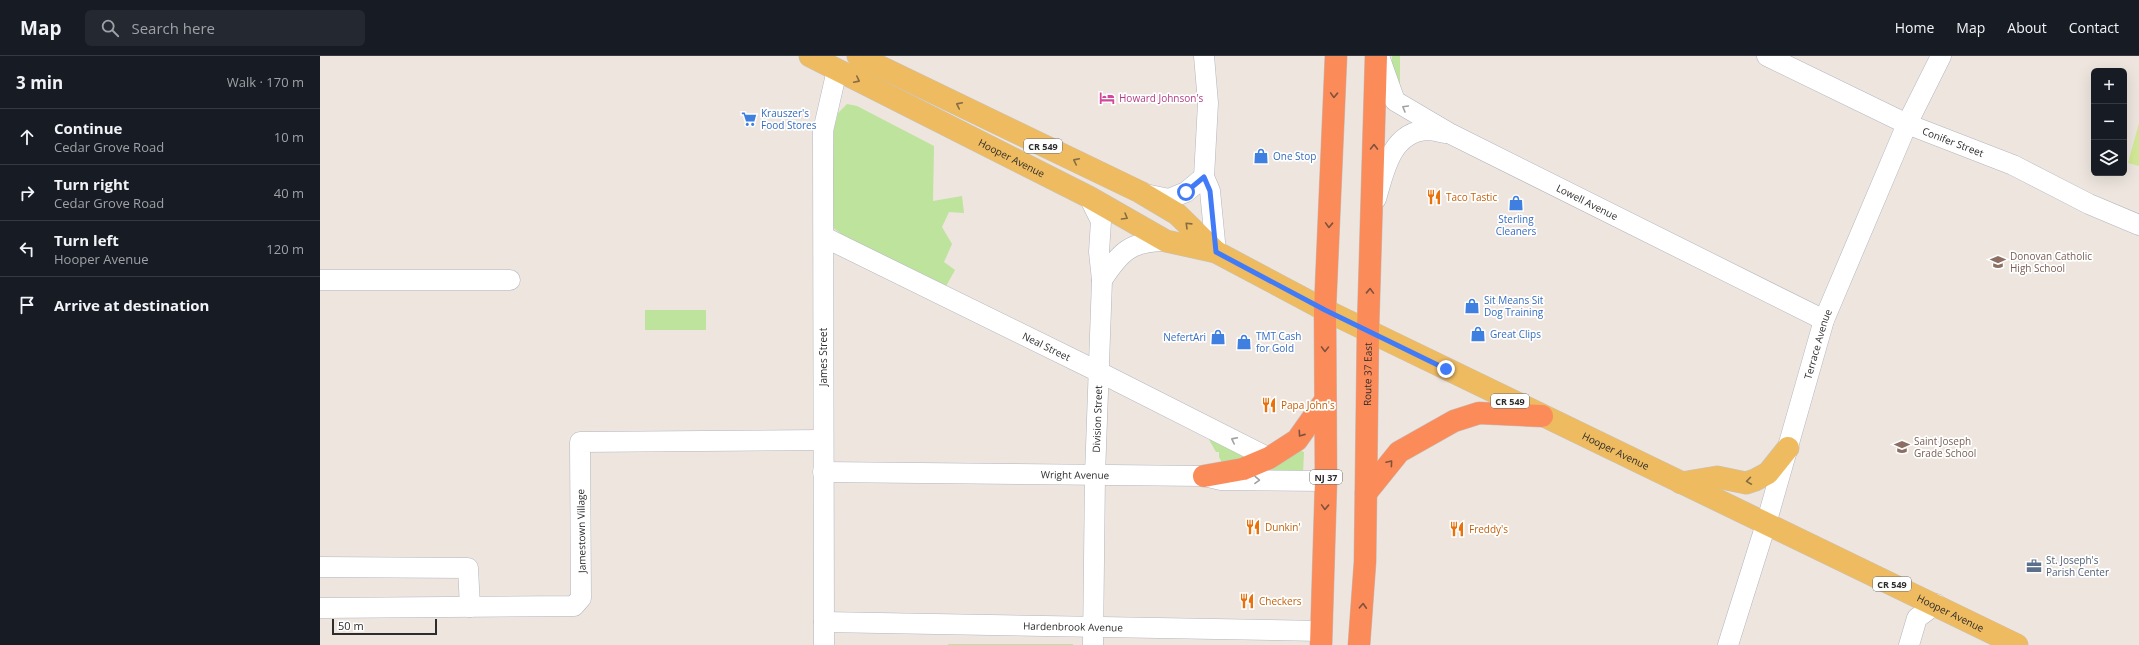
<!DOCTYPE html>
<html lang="en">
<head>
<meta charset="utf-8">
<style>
  :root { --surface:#171b24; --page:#242831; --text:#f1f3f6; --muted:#9ea1a6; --line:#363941 }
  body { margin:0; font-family:"Open Sans",sans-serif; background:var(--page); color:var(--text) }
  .controls { position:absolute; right:12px; top:12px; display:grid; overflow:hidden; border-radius:6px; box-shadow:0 4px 16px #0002 }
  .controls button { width:36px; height:36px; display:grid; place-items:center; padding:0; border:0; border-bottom:1px solid var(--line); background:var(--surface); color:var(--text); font:20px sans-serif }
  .scale { position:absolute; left:12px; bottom:10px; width:105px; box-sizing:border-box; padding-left:4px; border:2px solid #2c2c2c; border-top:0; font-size:11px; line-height:14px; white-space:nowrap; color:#2c2c2c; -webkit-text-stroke:3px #fff; paint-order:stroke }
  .stop { position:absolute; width:12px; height:12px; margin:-9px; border:3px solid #417bf7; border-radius:50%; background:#fff }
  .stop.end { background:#417bf7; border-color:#fff; box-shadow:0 1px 4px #0008 }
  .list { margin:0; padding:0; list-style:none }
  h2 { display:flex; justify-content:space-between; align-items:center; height:52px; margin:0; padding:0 16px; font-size:17px }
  h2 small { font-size:13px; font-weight:400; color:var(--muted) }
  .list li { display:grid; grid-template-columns:26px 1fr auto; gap:12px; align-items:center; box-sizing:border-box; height:56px; padding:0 16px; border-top:1px solid var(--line) }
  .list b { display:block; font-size:15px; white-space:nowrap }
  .list p { margin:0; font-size:13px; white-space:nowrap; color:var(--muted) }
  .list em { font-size:13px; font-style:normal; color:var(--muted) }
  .icon { flex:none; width:22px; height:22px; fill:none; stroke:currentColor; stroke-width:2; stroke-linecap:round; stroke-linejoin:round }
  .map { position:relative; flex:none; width:1819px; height:589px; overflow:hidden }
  header { display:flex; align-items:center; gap:24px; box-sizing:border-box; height:56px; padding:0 20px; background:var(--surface); border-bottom:1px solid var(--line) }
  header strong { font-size:19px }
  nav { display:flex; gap:22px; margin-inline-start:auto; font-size:14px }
  .search { width:280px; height:36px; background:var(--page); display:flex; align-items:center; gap:10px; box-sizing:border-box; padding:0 14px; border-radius:6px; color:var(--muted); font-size:15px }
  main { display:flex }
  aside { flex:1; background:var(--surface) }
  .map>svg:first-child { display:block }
</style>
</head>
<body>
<header>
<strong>Map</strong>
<div class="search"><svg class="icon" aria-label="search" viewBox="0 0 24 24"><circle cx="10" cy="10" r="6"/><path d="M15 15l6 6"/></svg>Search here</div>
<nav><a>Home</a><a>Map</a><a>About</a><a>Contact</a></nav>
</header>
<main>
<aside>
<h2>3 min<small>Walk · 170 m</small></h2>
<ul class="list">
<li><svg class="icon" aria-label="ahead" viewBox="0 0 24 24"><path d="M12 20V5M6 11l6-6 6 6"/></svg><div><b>Continue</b><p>Cedar Grove Road</p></div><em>10 m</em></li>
<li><svg class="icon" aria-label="right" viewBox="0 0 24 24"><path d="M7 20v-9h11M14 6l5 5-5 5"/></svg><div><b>Turn right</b><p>Cedar Grove Road</p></div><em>40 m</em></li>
<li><svg class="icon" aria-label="left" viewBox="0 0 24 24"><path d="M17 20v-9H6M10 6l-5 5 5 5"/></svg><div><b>Turn left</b><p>Hooper Avenue</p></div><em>120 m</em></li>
<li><svg class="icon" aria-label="arrive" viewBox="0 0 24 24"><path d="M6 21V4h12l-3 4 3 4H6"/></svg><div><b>Arrive at destination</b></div></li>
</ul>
</aside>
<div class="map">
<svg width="1819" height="589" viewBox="0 0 1819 589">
  <rect width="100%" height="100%" fill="#ede5de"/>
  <path fill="#bde39c" d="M1072,0H1080V35L1071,27Z
    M527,48L537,50L614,90L613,145L642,140L644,157L629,156L622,171L632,188L624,206L635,214L625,232L524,180L512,171L514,73L518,57Z
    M325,254H386V274H325Z
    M887,380L928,400L904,410L899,401V396H896Z
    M981,395L984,396L983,417L943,415Z
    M628,588H753V589H628Z"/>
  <path fill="#d2ea97" d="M1819,67V110L1808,107Z"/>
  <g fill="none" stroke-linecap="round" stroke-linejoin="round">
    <g stroke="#b2b6bf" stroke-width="21">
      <g id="minor">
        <path d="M884,0L888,47L884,121L890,135L896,196"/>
        <path id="s1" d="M1059,0L1075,45L1131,78L1504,264"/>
        <path id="s2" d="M1447,0L1587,68L1693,109L1769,148L1819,169"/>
        <path d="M825,138L849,143L866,136L884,121"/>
        <path d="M769,141L781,165L779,196L782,224L775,419L773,589"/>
        <path d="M1056,143C1064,116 1071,76 1107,74C1113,74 1120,76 1125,77"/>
        <path id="s3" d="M504,181L779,316L949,402"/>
        <path d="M0,224H190"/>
        <path d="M782,224C801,195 811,185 846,185"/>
        <path id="s4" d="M503,416L884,420L901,424L1006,425"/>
        <path d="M0,511L148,512L150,551"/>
        <path d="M0,552L254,550L261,542L260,386L503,384"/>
        <path id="s5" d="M504,566L1001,575"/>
        <path d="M504,589L503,75L517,14"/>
        <path id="s6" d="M1408,589L1446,468L1504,264L1587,68L1621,0"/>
        <path d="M1589,589L1597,562L1616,548"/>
      </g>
    </g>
    <g stroke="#c4c4c4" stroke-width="23">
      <g id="major">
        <path id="s7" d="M490,0L769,141L846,185L896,196L1005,254L1697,589"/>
        <path d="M538,0L820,136L857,158L896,196"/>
        <path d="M1361,427L1397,421L1426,427L1435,424L1448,417L1468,392"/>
      </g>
    </g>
    <g stroke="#c4c4c4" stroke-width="23">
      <g id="highway">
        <path d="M884,420L923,413L949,402L977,384L1004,346"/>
        <path d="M1046,437L1079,396L1134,365L1159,357L1222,360"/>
        <path d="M1001,589L1006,425L1005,254L1016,0"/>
        <path id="s8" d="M1039,589L1045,506L1048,274L1056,0"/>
      </g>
    </g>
    <use href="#minor" stroke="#fff" stroke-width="20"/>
    <use href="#major" stroke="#efbb61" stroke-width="22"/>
    <use href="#highway" stroke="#fc8b5a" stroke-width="22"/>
  </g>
  <defs><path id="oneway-chevron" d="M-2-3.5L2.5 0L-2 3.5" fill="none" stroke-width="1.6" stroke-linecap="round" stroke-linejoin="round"/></defs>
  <g stroke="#846c44">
    <use href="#oneway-chevron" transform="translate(537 24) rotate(27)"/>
    <use href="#oneway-chevron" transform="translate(639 49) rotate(-154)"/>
    <use href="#oneway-chevron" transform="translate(756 105) rotate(-154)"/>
    <use href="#oneway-chevron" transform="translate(805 161) rotate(30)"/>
    <use href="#oneway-chevron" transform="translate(868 169) rotate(-136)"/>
    <use href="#oneway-chevron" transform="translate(1429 425) rotate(172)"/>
  </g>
  <g stroke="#7f523e">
    <use href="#oneway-chevron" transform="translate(1014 39) rotate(92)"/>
    <use href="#oneway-chevron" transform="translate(1054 91) rotate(-89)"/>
    <use href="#oneway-chevron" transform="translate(1009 169) rotate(92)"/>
    <use href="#oneway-chevron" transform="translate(1050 235) rotate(-88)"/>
    <use href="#oneway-chevron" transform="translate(1005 293) rotate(91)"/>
    <use href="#oneway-chevron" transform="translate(981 378) rotate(125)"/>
    <use href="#oneway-chevron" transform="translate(1070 407) rotate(-50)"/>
    <use href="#oneway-chevron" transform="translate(1005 451) rotate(92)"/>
    <use href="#oneway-chevron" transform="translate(1043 550) rotate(-87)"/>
  </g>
  <g stroke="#a0a0a0">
    <use href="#oneway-chevron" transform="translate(1085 52) rotate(-150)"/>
    <use href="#oneway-chevron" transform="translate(914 384) rotate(-153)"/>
    <use href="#oneway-chevron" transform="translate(937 424) rotate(1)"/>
  </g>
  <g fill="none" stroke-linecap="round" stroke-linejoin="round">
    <path stroke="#417bf7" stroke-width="5" d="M866,136L884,121L890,135L896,196L1005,254L1126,313"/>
  </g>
  <defs>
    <g id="hotel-bare" transform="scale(1.2)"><path d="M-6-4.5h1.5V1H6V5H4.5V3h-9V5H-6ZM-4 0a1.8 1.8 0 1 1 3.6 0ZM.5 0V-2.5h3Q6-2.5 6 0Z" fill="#d1479c" stroke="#fff" stroke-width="2.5" paint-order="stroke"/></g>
    <g id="supermarket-bare" transform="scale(1.2)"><path d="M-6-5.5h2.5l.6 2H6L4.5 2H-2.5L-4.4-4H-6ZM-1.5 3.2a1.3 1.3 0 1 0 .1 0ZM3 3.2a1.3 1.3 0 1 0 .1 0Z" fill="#3f7fe0" stroke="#fff" stroke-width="2.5" paint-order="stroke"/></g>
    <g id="shop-bare" transform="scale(1.2)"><path d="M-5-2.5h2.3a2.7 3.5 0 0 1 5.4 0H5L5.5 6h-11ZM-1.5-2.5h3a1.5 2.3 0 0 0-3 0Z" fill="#3f7fe0" stroke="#fff" stroke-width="2.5" paint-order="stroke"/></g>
    <g id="restaurant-bare" transform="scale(1.2)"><path d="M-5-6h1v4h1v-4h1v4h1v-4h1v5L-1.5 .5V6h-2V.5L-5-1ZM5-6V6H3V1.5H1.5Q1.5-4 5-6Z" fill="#e8710a" stroke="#fff" stroke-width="2.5" paint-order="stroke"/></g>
    <g id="school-bare" transform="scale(1.2)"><path d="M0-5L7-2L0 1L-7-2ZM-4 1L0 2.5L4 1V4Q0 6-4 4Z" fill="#8d6e63" stroke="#fff" stroke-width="2.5" paint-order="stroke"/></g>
    <g id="office-bare" transform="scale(1.2)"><path d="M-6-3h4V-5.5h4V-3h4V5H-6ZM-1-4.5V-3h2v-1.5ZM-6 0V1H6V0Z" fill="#5c6f8a" stroke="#fff" stroke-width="2.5" paint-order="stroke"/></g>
  </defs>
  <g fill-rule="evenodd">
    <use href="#hotel-bare" x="787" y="42"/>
    <use href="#supermarket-bare" x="429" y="63"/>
    <use href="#shop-bare" x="941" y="100"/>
    <use href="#restaurant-bare" x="1114" y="141"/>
    <use href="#shop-bare" x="1196" y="147"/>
    <use href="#school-bare" x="1678" y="206"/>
    <use href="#shop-bare" x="1152" y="250"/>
    <use href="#shop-bare" x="1158" y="278"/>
    <use href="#shop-bare" x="898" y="281"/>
    <use href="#shop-bare" x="924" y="286"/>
    <use href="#restaurant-bare" x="949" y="349"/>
    <use href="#school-bare" x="1582" y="391"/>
    <use href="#restaurant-bare" x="933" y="471"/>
    <use href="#restaurant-bare" x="1137" y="473"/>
    <use href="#office-bare" x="1714" y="510"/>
    <use href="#restaurant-bare" x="927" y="545"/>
  </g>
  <g text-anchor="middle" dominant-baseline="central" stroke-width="3.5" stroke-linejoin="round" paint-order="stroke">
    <g fill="#fff" stroke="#6b6b6b" stroke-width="1">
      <rect x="704" y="83" width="38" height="14" rx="3"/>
      <rect x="1171" y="338" width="38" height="14" rx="3"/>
      <rect x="990" y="414" width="32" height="14" rx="3"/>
      <rect x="1553" y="521" width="38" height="14" rx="3"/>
    </g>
    <g font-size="9" font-weight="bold" fill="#2c2c2c">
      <text x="723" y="90">CR 549</text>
      <text x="1190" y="345">CR 549</text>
      <text x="1006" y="421">NJ 37</text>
      <text x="1572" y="528">CR 549</text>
    </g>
    <g font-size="10" fill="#b23c85" stroke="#fff" text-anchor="start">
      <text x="799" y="42">Howard Johnson's</text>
    </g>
    <g font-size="10" fill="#366cbe" stroke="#fff" text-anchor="start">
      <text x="441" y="57">Krauszer's<tspan x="441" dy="12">Food Stores</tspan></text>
      <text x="953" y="100">One Stop</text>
      <text x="1196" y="163" text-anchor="middle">Sterling<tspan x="1196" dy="12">Cleaners</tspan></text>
      <text x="1164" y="244">Sit Means Sit<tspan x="1164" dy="12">Dog Training</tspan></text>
      <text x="1170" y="278">Great Clips</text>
      <text x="936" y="280">TMT Cash<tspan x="936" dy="12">for Gold</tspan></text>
      <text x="886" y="281" text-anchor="end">NefertAri</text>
    </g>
    <g font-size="10" fill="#2c2c2c" stroke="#fff">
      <text stroke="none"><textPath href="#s2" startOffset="205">Conifer Street</textPath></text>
      <text stroke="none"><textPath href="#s7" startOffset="226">Hooper Avenue</textPath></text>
      <text stroke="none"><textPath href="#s1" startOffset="265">Lowell Avenue</textPath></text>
      <text stroke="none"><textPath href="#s6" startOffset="314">Terrace Avenue</textPath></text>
      <text stroke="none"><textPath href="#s3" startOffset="248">Neal Street</textPath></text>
      <text transform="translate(503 301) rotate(-90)">James Street</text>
      <text stroke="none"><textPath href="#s8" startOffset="271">Route 37 East</textPath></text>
      <text transform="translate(777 363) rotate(-88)">Division Street</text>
      <text stroke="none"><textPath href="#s7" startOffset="899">Hooper Avenue</textPath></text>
      <text stroke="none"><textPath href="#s4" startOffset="252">Wright Avenue</textPath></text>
      <text transform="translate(261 475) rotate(-91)">Jamestown Village</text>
      <text stroke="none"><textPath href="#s7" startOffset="1271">Hooper Avenue</textPath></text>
      <text stroke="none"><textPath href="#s5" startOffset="249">Hardenbrook Avenue</textPath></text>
    </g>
    <g font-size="10" fill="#c56008" stroke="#fff" text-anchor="start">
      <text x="1126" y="141">Taco Tastic</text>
      <text x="961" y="349">Papa John's</text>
      <text x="945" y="471">Dunkin'</text>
      <text x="1149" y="473">Freddy's</text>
      <text x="939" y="545">Checkers</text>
    </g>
    <g font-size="10" fill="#785e54" stroke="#fff" text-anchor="start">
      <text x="1690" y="200">Donovan Catholic<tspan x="1690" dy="12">High School</tspan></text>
      <text x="1594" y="385">Saint Joseph<tspan x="1594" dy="12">Grade School</tspan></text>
    </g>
    <g font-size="10" fill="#4e5e75" stroke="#fff" text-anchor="start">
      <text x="1726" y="504">St. Joseph's<tspan x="1726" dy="12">Parish Center</tspan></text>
    </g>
  </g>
</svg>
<div class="controls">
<button>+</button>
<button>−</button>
<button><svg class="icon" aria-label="layers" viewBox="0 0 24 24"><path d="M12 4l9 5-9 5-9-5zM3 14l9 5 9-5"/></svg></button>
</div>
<div class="scale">50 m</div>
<div class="stop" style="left:866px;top:136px"></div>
<div class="stop end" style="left:1126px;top:313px"></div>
</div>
</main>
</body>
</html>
